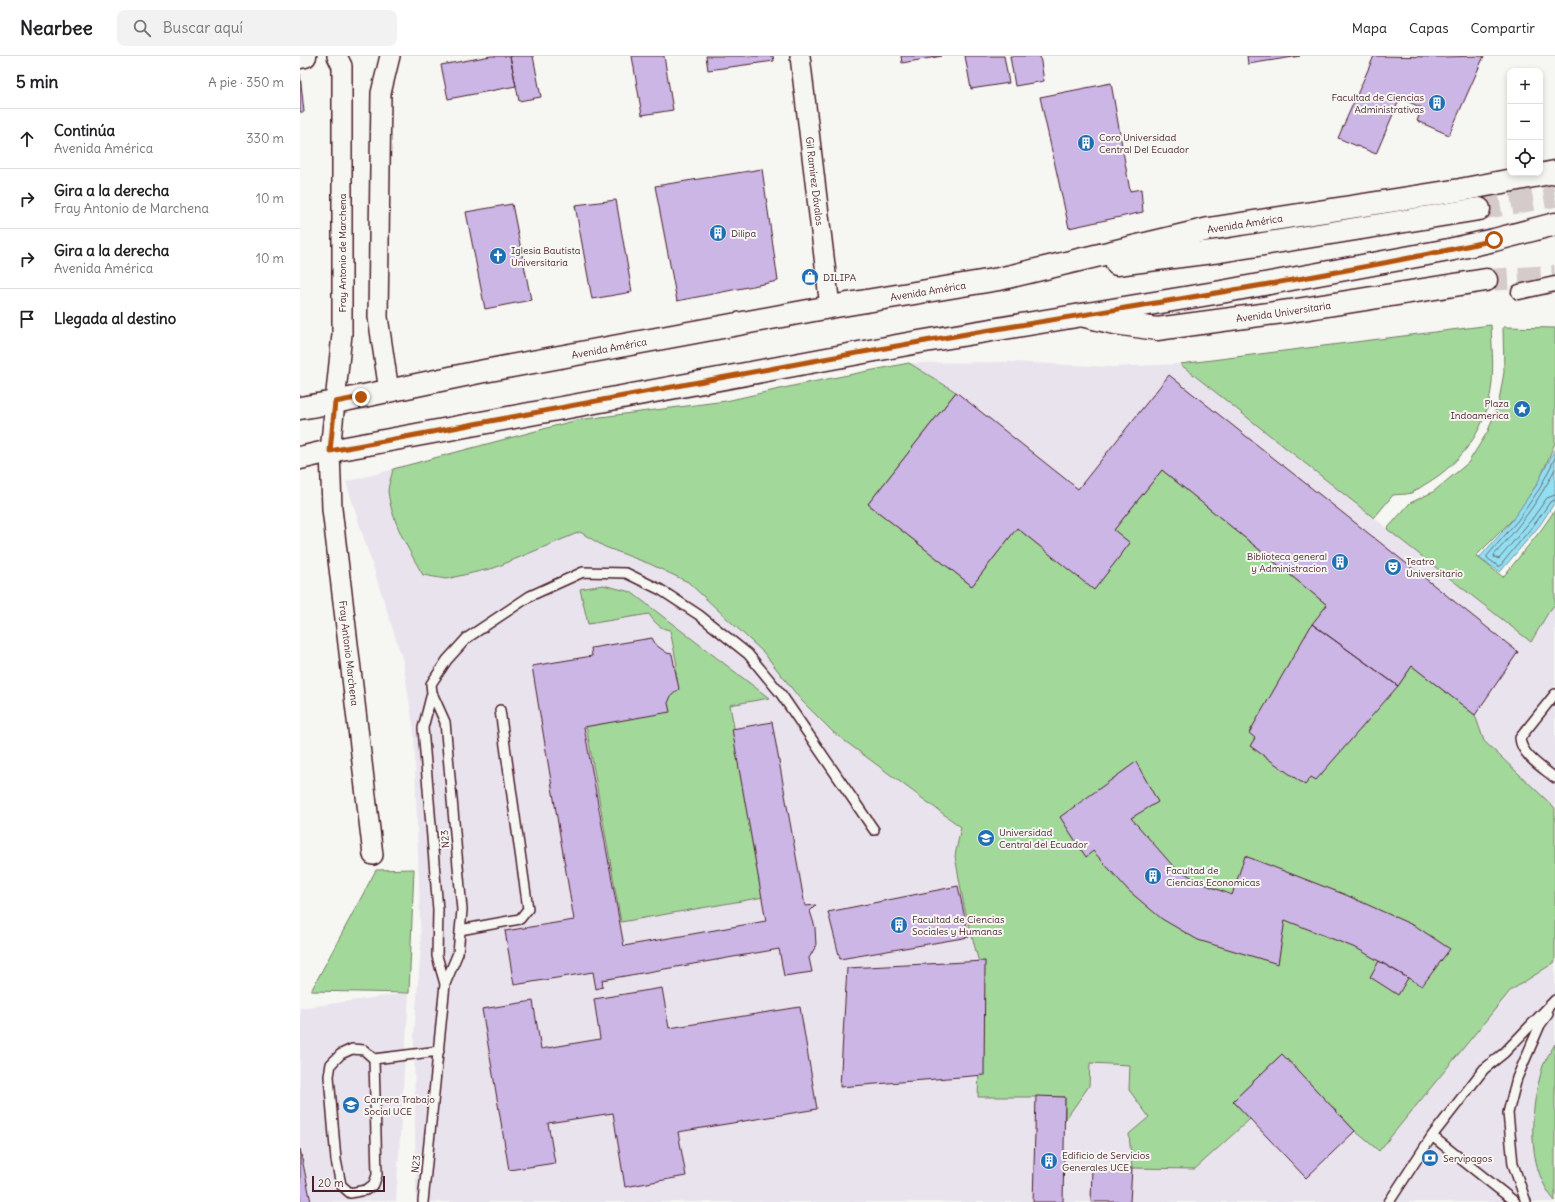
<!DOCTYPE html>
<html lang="es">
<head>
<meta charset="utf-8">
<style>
  :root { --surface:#fff; --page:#f2f2f2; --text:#202124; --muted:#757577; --line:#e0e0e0 }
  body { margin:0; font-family:Delius,sans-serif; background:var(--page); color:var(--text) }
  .controls { position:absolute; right:12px; top:12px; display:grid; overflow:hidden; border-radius:8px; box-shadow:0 2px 6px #0003 }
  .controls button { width:36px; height:36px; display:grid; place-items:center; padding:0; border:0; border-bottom:1px solid var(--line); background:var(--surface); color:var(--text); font:20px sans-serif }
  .scale { position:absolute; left:12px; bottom:10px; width:73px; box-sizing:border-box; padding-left:4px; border:2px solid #4a1f2b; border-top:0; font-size:11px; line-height:14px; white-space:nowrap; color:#4a1f2b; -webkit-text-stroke:3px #f6f6f2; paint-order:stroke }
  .stop { position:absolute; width:12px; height:12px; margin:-9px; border:3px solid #b45309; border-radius:50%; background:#fff }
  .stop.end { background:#b45309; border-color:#fff; box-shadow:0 1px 4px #0008 }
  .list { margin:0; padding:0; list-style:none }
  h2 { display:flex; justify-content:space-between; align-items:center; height:52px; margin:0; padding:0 16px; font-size:17px }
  h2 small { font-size:13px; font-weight:400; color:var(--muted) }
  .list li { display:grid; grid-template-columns:26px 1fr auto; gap:12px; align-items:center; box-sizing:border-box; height:60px; padding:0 16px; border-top:1px solid var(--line) }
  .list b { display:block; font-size:15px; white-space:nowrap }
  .list p { margin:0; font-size:13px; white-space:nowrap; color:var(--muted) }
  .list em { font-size:13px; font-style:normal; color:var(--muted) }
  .icon { flex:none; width:22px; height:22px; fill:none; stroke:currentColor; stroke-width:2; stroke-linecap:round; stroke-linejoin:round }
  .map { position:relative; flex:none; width:1255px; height:1146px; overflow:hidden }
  header { display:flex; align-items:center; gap:24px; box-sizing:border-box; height:56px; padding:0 20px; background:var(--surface); border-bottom:1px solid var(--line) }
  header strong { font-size:19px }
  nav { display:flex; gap:22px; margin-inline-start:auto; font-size:14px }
  .search { width:280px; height:36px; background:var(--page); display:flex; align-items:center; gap:10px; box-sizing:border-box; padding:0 14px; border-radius:8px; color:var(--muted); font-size:15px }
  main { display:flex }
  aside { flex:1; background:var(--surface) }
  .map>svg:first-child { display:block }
</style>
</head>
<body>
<header>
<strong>Nearbee</strong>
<div class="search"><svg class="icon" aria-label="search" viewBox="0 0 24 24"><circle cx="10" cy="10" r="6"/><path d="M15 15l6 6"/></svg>Buscar aquí</div>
<nav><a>Mapa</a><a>Capas</a><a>Compartir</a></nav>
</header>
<main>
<aside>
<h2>5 min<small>A pie · 350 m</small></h2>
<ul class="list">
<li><svg class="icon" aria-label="ahead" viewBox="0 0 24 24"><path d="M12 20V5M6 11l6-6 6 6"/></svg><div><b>Continúa</b><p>Avenida América</p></div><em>330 m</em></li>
<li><svg class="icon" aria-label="right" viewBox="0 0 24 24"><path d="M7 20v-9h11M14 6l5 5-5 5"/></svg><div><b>Gira a la derecha</b><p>Fray Antonio de Marchena</p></div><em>10 m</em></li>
<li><svg class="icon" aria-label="right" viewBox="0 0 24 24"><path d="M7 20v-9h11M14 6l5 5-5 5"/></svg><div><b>Gira a la derecha</b><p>Avenida América</p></div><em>10 m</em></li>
<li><svg class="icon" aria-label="arrive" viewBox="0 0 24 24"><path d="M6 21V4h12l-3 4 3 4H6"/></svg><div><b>Llegada al destino</b></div></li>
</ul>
</aside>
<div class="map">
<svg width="1255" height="1146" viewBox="0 0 1255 1146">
  <rect width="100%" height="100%" fill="#f6f6f2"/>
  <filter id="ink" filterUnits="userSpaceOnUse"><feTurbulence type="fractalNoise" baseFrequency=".025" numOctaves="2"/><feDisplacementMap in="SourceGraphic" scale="8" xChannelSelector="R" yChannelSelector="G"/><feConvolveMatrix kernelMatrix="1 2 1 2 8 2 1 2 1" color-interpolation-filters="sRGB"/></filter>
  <g filter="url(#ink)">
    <path fill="#e9e3ee" d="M710,306L810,311L880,308L1231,586L1248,557L1255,548V1146H116L114,979L121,890L114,675L103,605L46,426L277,364L426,345L502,328L609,307Z
      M109,937L96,1145L0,1146V952Z"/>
    <path fill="#a3d89b" stroke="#767c63" d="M1191,269C1192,294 1195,320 1189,345C1181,381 1156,411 1124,429C1120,432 1115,435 1111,437C1105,439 1098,438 1093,439L1074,462L880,308Z
      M1203,271L1255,272V387L1239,425L1215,461L1176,500L1203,521L1241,474L1255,454V548L1248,557L1231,586L1087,473L1110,447L1133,436L1168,407L1188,375L1199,345L1204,316Z
      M609,307L656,336L568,448L672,530L717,472L794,533L830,487L814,474L862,414L1027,549L1098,630L1112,610L1175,659L1184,685L1255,752V906L1210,935L1079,1095L1055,1075L982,998L933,1045L950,1063L895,1113L832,1112L829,1078L849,1061L829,1034L830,1009L790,1007L789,1030L765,1064V1041H678L683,922L664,850L655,800L661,771L534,677L501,644L464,597L388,526L350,508L305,491L280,476L194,512L146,523L123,519C108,493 91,464 88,435C88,428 92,420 93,413L277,364L426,345L502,328Z
      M303,529L331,536L469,642L430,649L464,841L321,866L282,647L369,616L377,609L370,574C360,573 354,566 349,558L288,568L280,533Z
      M114,813L109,937L11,935L76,814Z
      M1255,988V1145C1228,1114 1230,1065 1238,1028C1240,1022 1241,1015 1243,1010C1246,1002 1251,995 1255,988Z"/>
    <path fill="#92dff1" stroke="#7592a2" d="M1255,393V446L1240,469L1200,516L1179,502L1211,466L1236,430Z"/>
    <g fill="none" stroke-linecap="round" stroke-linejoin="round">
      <path stroke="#676c7a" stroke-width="1" d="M1255,402L1240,432L1218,464L1187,500V502L1198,510H1200L1236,466L1250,446L1255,444
        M1255,413C1239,445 1218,472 1194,499V501L1199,503L1232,463L1247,442L1255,439"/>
    </g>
    <path fill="#cbb6e6" stroke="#4a1f2b" d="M191,0H210L216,30L148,43L141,9Z
      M210,0H233L241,41L219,45Z
      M332,0H364L373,54L342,59Z
      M406,0H473L474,5L408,14Z
      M601,0H642L602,7Z
      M665,0H704L709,27L671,33Z
      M710,0H740L744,25L715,30Z
      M947,0H1000L948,8Z
      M1074,0L1142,1L1184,0L1149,79L1117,65L1122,52L1100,42L1076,98L1038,82Z
      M0,18L4,56H0Z
      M811,27L830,135L841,133L843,156L769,172L740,41Z
      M462,113L478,225L377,245L355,130Z
      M316,144L332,236L292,243L275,149Z
      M212,148L231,244L185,253L166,156Z
      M869,319L1218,596L1175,659L1112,610L1098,630L1012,568L1027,549L862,414L814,474L830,487L794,534L717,472L672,530L568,448L656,336L778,433Z
      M1012,568L1098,630L1016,724L1011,721L1005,729L950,690L955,682L949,677Z
      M352,582L356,589L367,597L372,598L379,633L371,640L368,647L370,656L284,671L324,890L466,865L432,673L472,666L505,850L516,849L510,855L515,871L516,890L509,902L512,916L484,920L479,893L302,924L303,931L296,933L293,916L214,929L205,875L274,864L232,610L292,600L291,592Z
      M836,706L858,746L831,762L873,810L901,827L932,839L945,800L1046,839L1117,871L1150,893L1122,930L1058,893L985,864L978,908L898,884L862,863L829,835L793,795L786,801L760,761Z
      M658,830L669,881L540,903L528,856Z
      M685,905L684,1019L540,1031L547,912Z
      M1079,905L1108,922L1098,939L1070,921Z
      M362,932L369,972L500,951L517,1053L378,1076L386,1120L325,1131L313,1057L248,1067L255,1107L209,1114L182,953L233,945L241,993L300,983L294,943Z
      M982,998L1055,1075L1006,1122L933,1045Z
      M736,1040L765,1041L763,1146H733Z
      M0,1093L11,1146H0Z
      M792,1111L832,1112L830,1146H791Z"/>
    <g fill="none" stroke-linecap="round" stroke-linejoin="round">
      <path stroke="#d4cbca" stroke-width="22" stroke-dasharray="22 11" stroke-linecap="butt" d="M1186,224L1255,220"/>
      <path stroke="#d4cbca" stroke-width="22" stroke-dasharray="22 11" stroke-linecap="butt" d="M1179,153L1255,140"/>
      <g stroke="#4a1f2b" stroke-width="12">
        <path id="service" d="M132,637L123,672L138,854L137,900L145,928
          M1255,638L1220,682C1221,699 1243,712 1255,722
          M160,874L220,863L228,853L200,654
          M74,1003L77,1119L74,1128L66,1134L50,1137L41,1129L36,1104L29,1020L31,1008L41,998L52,993L64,994L74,1003L139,995
          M1132,1080L1215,1146
          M123,1146L145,928L158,897L162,854L145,666L132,637L131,628L147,604L167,582L230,540L283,516L326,517L361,534L399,559L448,598L481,638L574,774
          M1089,1146L1132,1080L1184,1013L1204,997L1255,944
          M1226,1146L1213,1108L1208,1057L1217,1022L1240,969L1248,958"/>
      </g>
      <g stroke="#4a1f2b" stroke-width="17">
        <path id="pedestrian" d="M1219,236L1255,228"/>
      </g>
      <g stroke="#4a1f2b" stroke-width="22">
        <g id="minor">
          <path id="s1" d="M37,0L42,10V278L30,395L32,453L73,799"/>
          <path id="s2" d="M500,0L530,251"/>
          <path d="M89,335L78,261L81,37L90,0"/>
        </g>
      </g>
      <g stroke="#4a1f2b" stroke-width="25">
        <path id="tertiary" d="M0,1L5,0"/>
      </g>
      <g stroke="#4a1f2b" stroke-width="25">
        <g id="secondary">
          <path id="s3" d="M781,259L815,267L857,273L990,255L1186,224"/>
        </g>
      </g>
      <g stroke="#4a1f2b" stroke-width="25">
        <g id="primary">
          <path d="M817,208L920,195L1179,153"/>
          <path id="s4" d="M0,352L35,346L179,316L530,251L699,223L909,173L1160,134L1255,116"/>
          <path d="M0,402L30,395L613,287L921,236L1149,194L1194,184L1255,168"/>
        </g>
      </g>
      <use href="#service" stroke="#f6f6f2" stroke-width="9"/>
      <use href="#pedestrian" stroke="#f6f6f2" stroke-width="14"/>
      <use href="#minor" stroke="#f6f6f2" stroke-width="19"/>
      <use href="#tertiary" stroke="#f6f6f2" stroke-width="22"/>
      <use href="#secondary" stroke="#f6f6f2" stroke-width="22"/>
      <use href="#primary" stroke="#f6f6f2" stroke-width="22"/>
    </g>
  </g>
  <g fill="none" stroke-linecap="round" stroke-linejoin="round" filter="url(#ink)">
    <path stroke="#b45309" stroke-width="5" d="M61,341L35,346L30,395C225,359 419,321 614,287C808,253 1003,227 1194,184"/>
  </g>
  <defs>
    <g id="building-disc" transform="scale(0.9)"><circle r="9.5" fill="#1f6fb2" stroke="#f6f6f2"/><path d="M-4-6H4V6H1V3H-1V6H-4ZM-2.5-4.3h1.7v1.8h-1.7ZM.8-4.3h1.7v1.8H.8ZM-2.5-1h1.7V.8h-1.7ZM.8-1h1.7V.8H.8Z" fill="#fff"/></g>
    <g id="church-disc" transform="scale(0.9)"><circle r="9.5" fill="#1f6fb2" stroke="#f6f6f2"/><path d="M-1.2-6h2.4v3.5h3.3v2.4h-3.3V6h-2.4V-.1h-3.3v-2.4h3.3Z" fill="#fff"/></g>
    <g id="shop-disc" transform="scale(0.9)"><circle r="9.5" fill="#1f6fb2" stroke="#f6f6f2"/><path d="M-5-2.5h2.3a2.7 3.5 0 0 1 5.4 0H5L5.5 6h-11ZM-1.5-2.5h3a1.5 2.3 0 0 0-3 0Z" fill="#fff"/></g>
    <g id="sight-disc" transform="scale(0.9)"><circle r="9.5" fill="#1f6fb2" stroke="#f6f6f2"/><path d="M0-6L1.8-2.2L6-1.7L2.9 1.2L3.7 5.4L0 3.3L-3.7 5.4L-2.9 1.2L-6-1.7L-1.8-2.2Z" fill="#fff"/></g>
    <g id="theatre-disc" transform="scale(0.9)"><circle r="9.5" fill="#1f6fb2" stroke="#f6f6f2"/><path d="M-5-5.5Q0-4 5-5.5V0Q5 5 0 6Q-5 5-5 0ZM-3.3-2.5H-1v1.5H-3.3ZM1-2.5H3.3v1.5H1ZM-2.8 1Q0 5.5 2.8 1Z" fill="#fff"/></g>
    <g id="university-disc" transform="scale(0.9)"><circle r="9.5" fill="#1f6fb2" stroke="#f6f6f2"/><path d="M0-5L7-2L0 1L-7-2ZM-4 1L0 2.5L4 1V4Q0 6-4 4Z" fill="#fff"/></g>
    <g id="bank-disc" transform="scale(0.9)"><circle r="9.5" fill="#1f6fb2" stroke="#f6f6f2"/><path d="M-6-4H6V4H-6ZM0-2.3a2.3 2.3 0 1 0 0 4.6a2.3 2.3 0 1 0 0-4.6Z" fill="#fff"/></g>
  </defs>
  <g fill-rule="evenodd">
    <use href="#building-disc" x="1137" y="47"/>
    <use href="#building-disc" x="786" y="87"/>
    <use href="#building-disc" x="418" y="177"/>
    <use href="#church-disc" x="198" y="200"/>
    <use href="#shop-disc" x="510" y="221"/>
    <use href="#sight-disc" x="1222" y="353"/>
    <use href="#building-disc" x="1040" y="506"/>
    <use href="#theatre-disc" x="1093" y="511"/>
    <use href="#university-disc" x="686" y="782"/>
    <use href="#building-disc" x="853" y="820"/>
    <use href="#building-disc" x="599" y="869"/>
    <use href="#university-disc" x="51" y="1049"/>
    <use href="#bank-disc" x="1130" y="1102"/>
    <use href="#building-disc" x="749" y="1105"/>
  </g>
  <g text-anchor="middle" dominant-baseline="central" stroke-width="4" stroke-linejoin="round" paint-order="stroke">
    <g font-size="10" fill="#4a1f2b" stroke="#f6f6f2" text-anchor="start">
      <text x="1124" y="41" text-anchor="end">Facultad de Ciencias<tspan x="1124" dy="12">Administrativas</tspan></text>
      <text x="799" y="81">Coro Universidad<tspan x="799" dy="12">Central Del Ecuador</tspan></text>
      <text x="431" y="177">Dilipa</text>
      <text x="211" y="194">Iglesia Bautista<tspan x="211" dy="12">Universitaria</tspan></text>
      <text x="523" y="221">DILIPA</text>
      <text x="1209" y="347" text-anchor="end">Plaza<tspan x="1209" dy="12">Indoamerica</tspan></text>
      <text x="1027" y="500" text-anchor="end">Biblioteca general<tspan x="1027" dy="12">y Administracion</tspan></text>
      <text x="1106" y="505">Teatro<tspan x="1106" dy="12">Universitario</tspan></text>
      <text x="699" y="776">Universidad<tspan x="699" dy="12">Central del Ecuador</tspan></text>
      <text x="866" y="814">Facultad de<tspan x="866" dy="12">Ciencias Economicas</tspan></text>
      <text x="612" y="863">Facultad de Ciencias<tspan x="612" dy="12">Sociales y Humanas</tspan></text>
      <text x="64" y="1043">Carrera Trabajo<tspan x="64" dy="12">Social UCE</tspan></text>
      <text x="762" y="1099">Edificio de Servicios<tspan x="762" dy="12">Generales UCE</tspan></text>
      <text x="1143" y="1102">Servipagos</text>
    </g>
    <g font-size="10" fill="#4a1f2b" stroke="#f6f6f2">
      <text stroke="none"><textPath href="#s2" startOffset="126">Gil Ramírez Dávalos</textPath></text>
      <text stroke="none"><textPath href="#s4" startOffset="963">Avenida América</textPath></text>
      <text transform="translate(42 197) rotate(-90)">Fray Antonio de Marchena</text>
      <text stroke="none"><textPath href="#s4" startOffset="639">Avenida América</textPath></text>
      <text stroke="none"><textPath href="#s3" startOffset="205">Avenida Universitaria</textPath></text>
      <text stroke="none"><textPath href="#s4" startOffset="315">Avenida América</textPath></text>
      <text stroke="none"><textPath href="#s1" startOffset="600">Fray Antonio Marchena</textPath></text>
      <text transform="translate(145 783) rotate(-95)">N23</text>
      <text transform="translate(116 1108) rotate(-84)">N23</text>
    </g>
  </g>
</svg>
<div class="controls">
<button>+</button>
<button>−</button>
<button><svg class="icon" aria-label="locate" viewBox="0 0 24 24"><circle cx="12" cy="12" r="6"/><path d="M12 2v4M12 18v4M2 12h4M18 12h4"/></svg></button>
</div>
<div class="scale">20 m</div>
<div class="stop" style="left:1194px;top:184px"></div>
<div class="stop end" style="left:61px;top:341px"></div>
</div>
</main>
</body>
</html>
